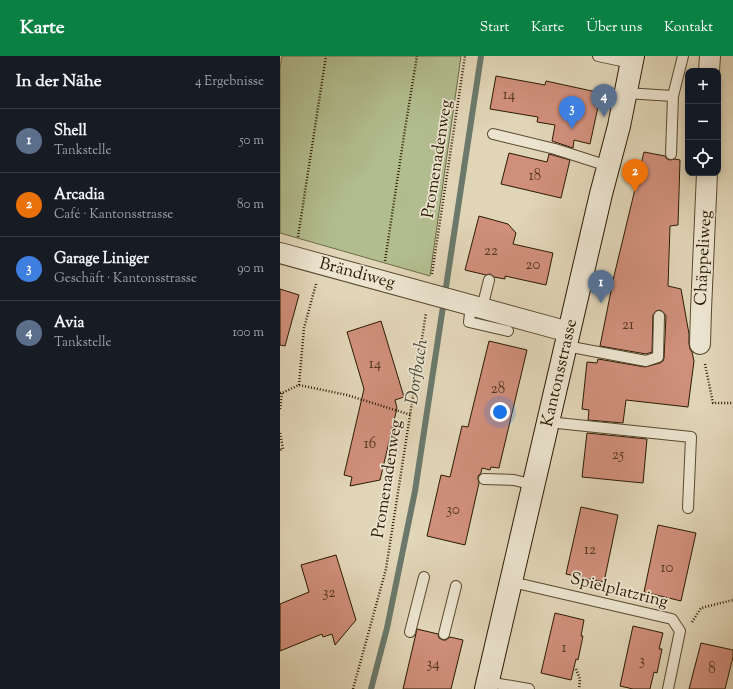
<!DOCTYPE html>
<html lang="de">
<head>
<meta charset="utf-8">
<style>
  :root { --surface:#171b24; --page:#20242c; --text:#f1f3f6; --muted:#9ea1a6; --line:#363941; --accent:#0b8043 }
  body { margin:0; font-family:"Sorts Mill Goudy",serif; background:var(--page); color:var(--text) }
  .controls { position:absolute; right:12px; top:12px; display:grid; overflow:hidden; border-radius:8px; box-shadow:0 2px 10px #0003 }
  .controls button { width:36px; height:36px; display:grid; place-items:center; padding:0; border:0; border-bottom:1px solid var(--line); background:var(--surface); color:var(--text); font:20px sans-serif }
  .you { position:absolute; left:220px; top:356px; width:14px; height:14px; margin:-10px; border:3px solid #fff; border-radius:50%; background:#1a73e8; box-shadow:0 0 0 6px #1a73e833 }
  .badge { display:grid; place-items:center; width:26px; height:26px; border-radius:50%; background:var(--accent); color:#fff; font-size:13px; font-weight:700 }
  .pin { position:absolute; translate:-50% -33px; filter:drop-shadow(0 1px 2px #0008) }
  .pin::after { content:''; position:absolute; top:21px; width:14px; height:12px; background:inherit; clip-path:polygon(0 0,100% 0,50% 100%) }
  .list { margin:0; padding:0; list-style:none }
  h2 { display:flex; justify-content:space-between; align-items:center; height:52px; margin:0; padding:0 16px; font-size:17px }
  h2 small { font-size:13px; font-weight:400; color:var(--muted) }
  .list li { display:grid; grid-template-columns:26px 1fr auto; gap:12px; align-items:center; box-sizing:border-box; height:64px; padding:0 16px; border-top:1px solid var(--line) }
  .list b { display:block; font-size:15px; white-space:nowrap }
  .list p { margin:0; font-size:13px; white-space:nowrap; color:var(--muted) }
  .list em { font-size:13px; font-style:normal; color:var(--muted) }
  .icon { flex:none; width:22px; height:22px; fill:none; stroke:currentColor; stroke-width:2; stroke-linecap:round; stroke-linejoin:round }
  .map { position:relative; flex:none; width:453px; height:633px; overflow:hidden }
  header { display:flex; align-items:center; gap:24px; box-sizing:border-box; height:56px; padding:0 20px; background:var(--accent); color:#fff }
  header strong { font-size:19px }
  nav { display:flex; gap:22px; margin-inline-start:auto; font-size:14px }
  main { display:flex }
  aside { flex:1; background:var(--surface) }
  .map>svg:first-child { display:block }
</style>
</head>
<body>
<header>
<strong>Karte</strong>
<nav><a>Start</a><a>Karte</a><a>Über uns</a><a>Kontakt</a></nav>
</header>
<main>
<aside>
<h2>In der Nähe<small>4 Ergebnisse</small></h2>
<ul class="list">
<li><span class="badge" style="background:#5c6f8a">1</span><div><b>Shell</b><p>Tankstelle</p></div><em>50 m</em></li>
<li><span class="badge" style="background:#e8710a">2</span><div><b>Arcadia</b><p>Café · Kantonsstrasse</p></div><em>80 m</em></li>
<li><span class="badge" style="background:#3f7fe0">3</span><div><b>Garage Liniger</b><p>Geschäft · Kantonsstrasse</p></div><em>90 m</em></li>
<li><span class="badge" style="background:#5c6f8a">4</span><div><b>Avia</b><p>Tankstelle</p></div><em>100 m</em></li>
</ul>
</aside>
<div class="map">
<svg width="453" height="633" viewBox="0 0 453 633">
  <rect width="100%" height="100%" fill="#e1d5b7"/>
  <filter id="stains"><feTurbulence type="fractalNoise" baseFrequency=".005" numOctaves="4"/><feColorMatrix values="0 0 0 0 .2 0 0 0 0 .09 0 0 0 0 .02 0 0 0 .5 -.17"/></filter>
  <radialGradient id="worn" r=".72"><stop offset=".6" stop-color="#630" stop-opacity="0"/><stop offset="1" stop-color="#630" stop-opacity=".3"/></radialGradient>
  <path fill="#b2bd8f" stroke="#6e6c48" d="M2,0H181L150,220L0,177V12Z"/>
  <g fill="none" stroke-linecap="round" stroke-linejoin="round">
    <path stroke="#6a796b" stroke-width="6" d="M91,633L107,572L135,435L201,0"/>
  </g>
  <path fill="#d08f7b" stroke="#2b1a01" d="M216,20L265,29L266,25L321,37L310,88L294,84L293,92L272,85L275,69L257,66L258,61L210,53Z
    M364,96L385,100L387,103L390,104L395,103L400,104L398,169L390,170L388,230L401,233L409,278V288L410,293L412,296L414,305L408,351L346,344L343,367L308,364L309,354L302,353L307,306L317,307L318,303L365,311L380,307L383,305L384,302L386,260L384,257L380,254L376,255L373,259L372,296L366,298L320,290L334,220Z
    M229,97L267,106L269,98L290,104L281,142L221,128Z
    M199,160L228,168L236,177L233,188L273,197L266,229L225,220V223L214,221L210,218L206,219L185,214Z
    M0,233L19,239L5,290L0,289Z
    M101,265L124,341L115,344L117,352L100,424L70,430L72,421L64,419L84,333L67,276Z
    M209,285L247,294L219,412L211,411L210,414L202,412L201,417L198,420V423L199,427L185,489L147,480L161,419L170,421L182,370L188,371Z
    M307,377L367,383L363,427L302,421Z
    M301,451L338,459L324,526L286,518Z
    M378,469L416,477L401,545L364,536Z
    M56,499L76,564L55,589L52,578L43,581L42,578L0,595V548L29,536L21,509Z
    M275,557L304,564L301,580H303L298,604L296,603L291,624L261,617Z
    M353,570L383,577L379,593H382L377,617L374,616L370,633H353L340,630Z
    M137,573L158,578L159,582L163,584H166L170,581L183,584L171,633H123Z
    M421,587L453,594V601L445,633H409Z"/>
  <g fill="none" stroke-linecap="round" stroke-linejoin="round">
    <g stroke="#58492e" stroke-width="12">
      <path id="service" d="M318,0L351,7
        M345,37L393,40
        M213,78L275,93L328,110
        M391,98L393,40L403,0
        M191,249L189,266L228,275
        M202,252L209,224
        M286,290L366,305L378,301L379,260
        M268,366L411,381L408,452
        M204,423L234,424L254,429
        M232,526L392,563L400,575L388,633
        M130,576L144,521
        M164,578L176,530
        M208,626L249,633"/>
    </g>
    <g stroke="#58492e" stroke-width="22">
      <path id="minor" d="M429,15L430,0
        M0,197L289,276
        M420,288L421,254L427,117"/>
    </g>
    <g stroke="#2b1a01" stroke-width="24">
      <path id="secondary" d="M206,633L321,138L339,70L353,0"/>
    </g>
    <path stroke="#2b1a01" stroke-width="2.5" stroke-dasharray="1 2" stroke-linecap="butt" d="M18,181L46,0
      M105,205L125,73L137,0
      M152,218L185,0
      M425,308L433,347H453
      M19,329L24,272L36,228
      M0,337H2L19,329L67,339L131,359
      M0,353L2,337
      M0,377L3,393L0,394
      M412,566L421,552L453,544
      M296,613L300,623L299,633
      M73,633L106,513L146,257"/>
    <use href="#service" stroke="#ece4d0" stroke-width="10"/>
    <use href="#minor" stroke="#ece4d0" stroke-width="20"/>
    <use href="#secondary" stroke="#ece4d0" stroke-width="22"/>
  </g>
  <g text-anchor="middle" dominant-baseline="central" stroke-width="3.5" stroke-linejoin="round" paint-order="stroke">
    <g font-size="15" fill="#543720">
      <text x="229" y="39">14</text>
      <text x="255" y="120">18</text>
      <text x="211" y="195">22</text>
      <text x="253" y="209">20</text>
      <text x="348" y="269">21</text>
      <text x="95" y="308">14</text>
      <text x="218" y="333">28</text>
      <text x="90" y="388">16</text>
      <text x="338" y="399">25</text>
      <text x="173" y="454">30</text>
      <text x="310" y="494">12</text>
      <text x="387" y="512">10</text>
      <text x="49" y="537">32</text>
      <text x="284" y="592">1</text>
      <text x="362" y="605">3</text>
      <text x="153" y="608">34</text>
      <text x="432" y="613">8</text>
    </g>
    <g font-size="17" fill="#2b1a01" stroke="#ece4d0">
      <text transform="translate(158 103) rotate(-81)">Promenadenweg</text>
      <text transform="translate(424 202) rotate(-87)">Chäppeliweg</text>
      <text transform="translate(77 218) rotate(15)">Brändiweg</text>
      <text transform="translate(280 317) rotate(-77)">Kantonsstrasse</text>
      <text transform="translate(108 423) rotate(-81)">Promenadenweg</text>
      <text transform="translate(339 535) rotate(14)">Spielplatzring</text>
    </g>
    <g font-size="18" font-style="italic" fill="#4a4936" stroke="#ece4d0">
      <text transform="translate(138 316) rotate(-81)">Dorfbach</text>
    </g>
  </g>
  <rect width="100%" height="100%" filter="url(#stains)"/>
  <rect width="100%" height="100%" fill="url(#worn)"/>
</svg>
<div class="controls">
<button>+</button>
<button>−</button>
<button><svg class="icon" aria-label="locate" viewBox="0 0 24 24"><circle cx="12" cy="12" r="6"/><path d="M12 2v4M12 18v4M2 12h4M18 12h4"/></svg></button>
</div>
<div class="you"></div>
<div class="pin badge" style="left:321px;top:247px;background:#5c6f8a">1</div>
<div class="pin badge" style="left:355px;top:136px;background:#e8710a">2</div>
<div class="pin badge" style="left:292px;top:73px;background:#3f7fe0">3</div>
<div class="pin badge" style="left:324px;top:61px;background:#5c6f8a">4</div>
</div>
</main>
</body>
</html>
